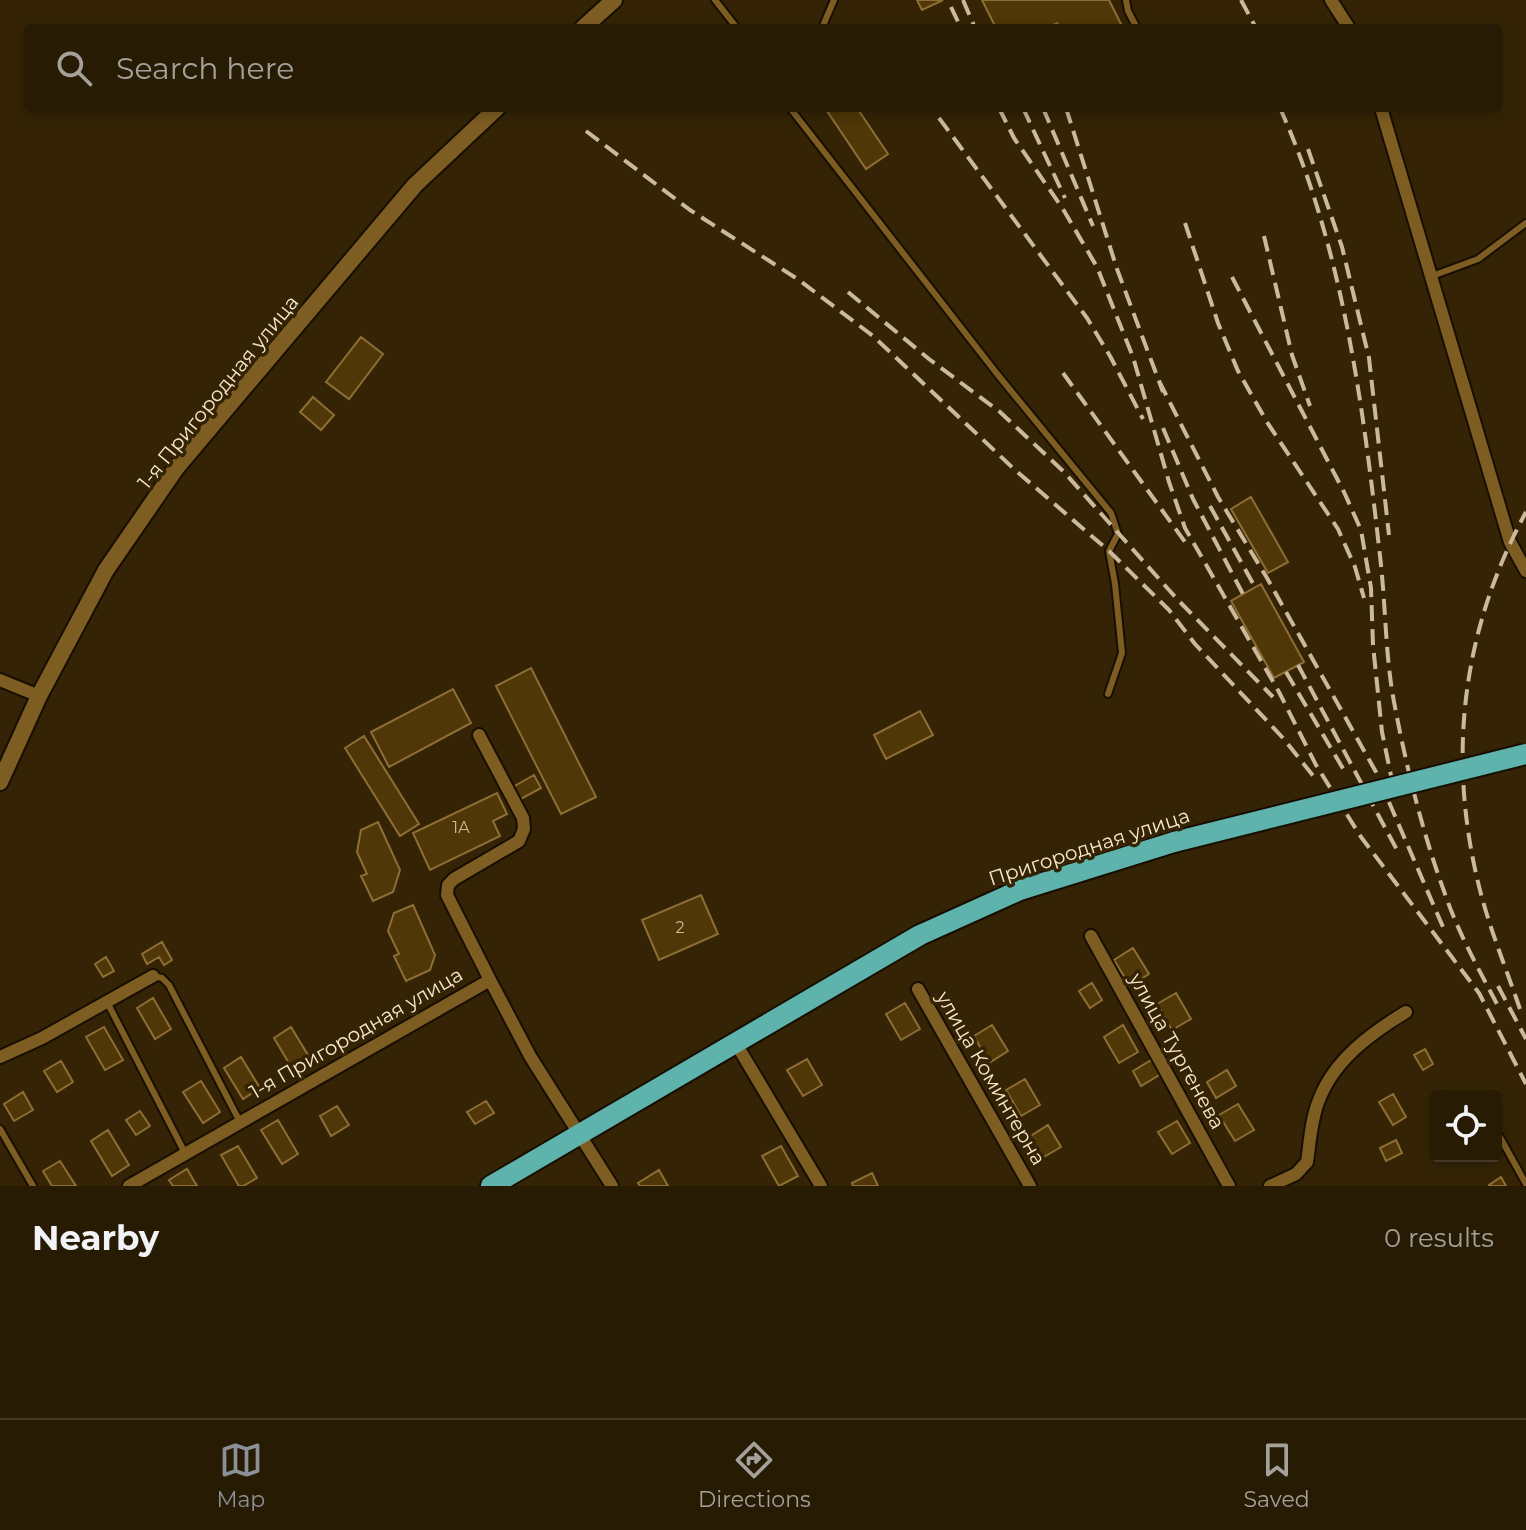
<!DOCTYPE html>
<html lang="en">
<head>
<meta charset="utf-8">
<style>
  :root { --surface:#271b04; --page:#2f240e; --text:#f1f3f6; --muted:#a4a19a; --line:#433926; --accent:#8c9099 }
  body { margin:0; font-family:Montserrat,sans-serif; background:var(--page); color:var(--text) }
  .controls { position:absolute; right:24px; bottom:24px; display:grid; overflow:hidden; border-radius:8px; box-shadow:0 4px 12px #0003 }
  .controls button { width:72px; height:72px; display:grid; place-items:center; padding:0; border:0; border-bottom:2px solid var(--line); background:var(--surface); color:var(--text); font:40px sans-serif }
  .list { margin:0; padding:0; list-style:none }
  h2 { display:flex; justify-content:space-between; align-items:center; height:104px; margin:0; padding:0 32px; font-size:34px }
  h2 small { font-size:26px; font-weight:400; color:var(--muted) }
  .icon { flex:none; width:44px; height:44px; fill:none; stroke:currentColor; stroke-width:2; stroke-linecap:round; stroke-linejoin:round }
  .map { position:relative; flex:none; width:1526px; height:1186px; overflow:hidden }
  .search { position:absolute; background:var(--surface); box-shadow:0 4px 12px #0003; left:24px; right:24px; top:24px; height:88px; display:flex; align-items:center; gap:20px; box-sizing:border-box; padding:0 28px; border-radius:8px; color:var(--muted); font-size:30px }
  .sheet { height:232px; background:var(--surface) }
  nav { display:flex; justify-content:space-around; align-items:center; box-sizing:border-box; height:112px; border-top:2px solid var(--line); background:var(--surface); font-size:22px; color:var(--muted) }
  nav a { display:grid; justify-items:center; gap:4px }
  nav .on { color:var(--accent) }
  .map>svg:first-child { display:block }
</style>
</head>
<body>
<div class="map">
<svg width="1526" height="1186" viewBox="0 0 1526 1186">
  <rect width="100%" height="100%" fill="#342405"/>
  <path fill="#4f3708" stroke="#8e6e34" stroke-width="2" d="M917,0H943L922,10Z
    M982,0H1109L1123,28H1060L1057,23L1047,28H996Z
    M825,108H857L888,154L866,169Z
    M361,337L383,354L349,399L326,382Z
    M313,397L334,415L321,430L300,412Z
    M1251,497L1288,562L1268,573L1231,509Z
    M1261,584L1304,662L1274,678L1231,601Z
    M531,668L596,797L561,814L496,686Z
    M453,689L471,723L389,767L371,732Z
    M920,711L933,735L886,759L874,735Z
    M364,736L419,824L400,836L345,748Z
    M534,775L541,788L519,800L511,788Z
    M497,793L507,814L493,821L500,836L430,870L413,833Z
    M378,822L400,870L393,892L373,901L361,876L367,874L357,852L361,830Z
    M701,895L718,934L659,960L642,920Z
    M413,905L435,955L430,970L406,981L394,956L399,954L388,931L394,913Z
    M162,942L172,960L164,965L159,957L147,964L142,954Z
    M1133,948L1149,974L1130,986L1114,960Z
    M106,957L114,971L103,977L95,964Z
    M1092,983L1102,1000L1090,1008L1079,991Z
    M1176,993L1191,1019L1172,1030L1157,1004Z
    M153,998L171,1029L155,1039L137,1008Z
    M905,1003L920,1029L901,1040L886,1014Z
    M992,1025L1008,1051L989,1063L974,1036Z
    M1123,1025L1138,1052L1119,1063L1104,1037Z
    M104,1027L123,1060L105,1070L86,1037Z
    M291,1027L311,1060L293,1070L274,1038Z
    M1425,1049L1433,1064L1423,1070L1414,1055Z
    M241,1057L260,1088L243,1099L224,1068Z
    M807,1059L822,1085L803,1096L787,1070Z
    M1153,1059L1161,1074L1141,1086L1133,1071Z
    M61,1061L73,1082L57,1092L44,1071Z
    M1227,1070L1236,1086L1216,1098L1207,1082Z
    M1025,1079L1040,1105L1021,1116L1006,1090Z
    M201,1081L220,1112L203,1123L183,1092Z
    M23,1092L33,1110L14,1121L4,1104Z
    M1393,1094L1406,1117L1393,1125L1379,1102Z
    M486,1101L494,1113L475,1124L467,1112Z
    M1238,1104L1254,1130L1235,1141L1219,1115Z
    M337,1106L349,1125L331,1136L320,1116Z
    M140,1111L150,1126L136,1135L126,1120Z
    M278,1120L298,1154L282,1164L261,1130Z
    M1177,1121L1190,1143L1172,1154L1158,1132Z
    M1048,1125L1061,1147L1042,1158L1029,1137Z
    M108,1130L129,1165L112,1176L91,1141Z
    M1396,1140L1402,1153L1386,1161L1380,1148Z
    M238,1146L257,1178L243,1186H239L221,1155Z
    M781,1146L798,1176L779,1186L762,1156Z
    M60,1161L76,1186H52L43,1171Z
    M187,1169L197,1186H173L169,1180Z
    M659,1170L668,1186H640L638,1183Z
    M872,1173L878,1186H853L852,1183Z
    M1501,1177L1506,1186H1489V1185Z"/>
  <g fill="none" stroke-linecap="round" stroke-linejoin="round">
    <g stroke="#180e01" stroke-width="10">
      <path id="service" d="M715,0L737,28
        M1126,0L1128,11L1137,28
        M822,28L834,0
        M790,108L998,375L1111,513L1118,534L1109,551L1115,584L1122,653L1108,694
        M1432,276L1478,259L1526,223
        M153,976L162,978L169,985L240,1122
        M107,1002L186,1155
        M0,1129L33,1186
        M1496,1130L1526,1184"/>
    </g>
    <g stroke="#180e01" stroke-width="16">
      <path id="minor" d="M1331,0L1349,28
        M1381,108L1510,542L1526,571
        M0,680L39,696
        M479,735L523,818L524,829L519,841L454,879L448,885L447,895L490,980
        M1091,936L1229,1186
        M918,989L1030,1186
        M735,1042L821,1186
        M0,1057L42,1038L153,976
        M129,1186L490,980L530,1056L612,1186
        M1270,1186L1296,1174L1307,1162C1310,1142 1311,1119 1319,1100C1334,1060 1371,1033 1406,1012"/>
    </g>
    <g stroke="#180e01" stroke-width="20">
      <path id="tertiary" d="M583,28L614,0
        M0,782L39,696L106,570L177,467L415,185L497,108"/>
    </g>
    <g stroke="#180e01" stroke-width="24">
      <path id="trunk" d="M491,1186L920,935L1020,890L1174,842"/>
    </g>
    <use href="#service" stroke="#7d5d22" stroke-width="6"/>
    <use href="#minor" stroke="#7d5d22" stroke-width="12"/>
    <use href="#tertiary" stroke="#7d5d22" stroke-width="16"/>
    <use href="#trunk" stroke="#5eb4ac" stroke-width="20"/>
    <path stroke="#cbb99c" stroke-width="4" stroke-dasharray="16 8" stroke-linecap="butt" d="M963,0L975,28
      M1241,0L1256,28
      M951,7L961,28
      M999,108L1014,138L1063,209L1097,267L1133,357L1169,482L1185,528L1279,692L1316,765L1361,837L1479,993L1526,1084
      M1023,108L1065,198
      M1043,108L1093,226
      M1066,108L1117,269L1163,392
      M1280,108C1343,248 1363,405 1380,556C1386,606 1385,658 1395,707C1407,770 1423,834 1445,894C1458,932 1478,968 1497,1004
      M939,118L1087,318L1110,356L1143,419
      M586,131L690,210L799,280L873,336L1014,469L1109,551L1169,610L1195,644L1283,738L1314,777
      M1308,149L1342,247L1369,358L1389,535
      M1185,223L1218,323L1238,371L1267,422L1338,529L1355,567L1364,598
      M1264,236L1292,355L1310,406
      M1232,277L1344,492L1361,530L1371,588L1373,645L1382,732L1395,795
      M848,292L929,359L1000,412L1063,471L1177,599L1273,697
      M1063,373L1185,542
      M1159,381L1218,497L1267,578L1376,772L1446,934
      M1163,428L1193,499L1243,594
      M1210,506L1255,587
      M1298,665L1397,850
      M1286,672L1345,772
      M1498,986L1526,1039
      M1520,1009C1507,971 1491,932 1481,894C1446,761 1461,632 1526,512"/>
    <g stroke="#180e01" stroke-width="24" stroke-linecap="butt">
      <path id="trunk-bridge" d="M1174,842L1526,754"/>
    </g>
    <use href="#trunk-bridge" stroke="#5eb4ac" stroke-width="20"/>
  </g>
  <g text-anchor="middle" dominant-baseline="central" stroke-width="7" stroke-linejoin="round" paint-order="stroke">
    <g font-size="16" fill="#cebb9a">
      <text x="461" y="827">1А</text>
      <text x="680" y="927">2</text>
    </g>
    <g font-size="20" fill="#f9e7ca" stroke="#342405">
      <text transform="translate(218 392) rotate(-51)">1-я Пригородная улица</text>
      <text transform="translate(1089 847) rotate(-18)">Пригородная улица</text>
      <text transform="translate(356 1033) rotate(-30)">1-я Пригородная улица</text>
      <text transform="translate(1177 1051) rotate(61)">улица Тургенева</text>
      <text transform="translate(991 1078) rotate(60)">улица Коминтерна</text>
    </g>
  </g>
</svg>
<div class="controls">
<button><svg class="icon" aria-label="locate" viewBox="0 0 24 24"><circle cx="12" cy="12" r="6"/><path d="M12 2v4M12 18v4M2 12h4M18 12h4"/></svg></button>
</div>
<div class="search"><svg class="icon" aria-label="search" viewBox="0 0 24 24"><circle cx="10" cy="10" r="6"/><path d="M15 15l6 6"/></svg>Search here</div>
</div>
<section class="sheet">
<h2>Nearby<small>0 results</small></h2>
<ul class="list">
</ul>
</section>
<nav>
<a class="on"><svg class="icon" aria-label="map" viewBox="0 0 24 24"><path d="M3 6l6-2 6 2 6-2v14l-6 2-6-2-6 2zM9 4v14M15 6v14"/></svg>Map</a>
<a><svg class="icon" aria-label="directions" viewBox="0 0 24 24"><path d="M12 3l9 9-9 9-9-9zM9 14v-3h6M13 9l2 2-2 2"/></svg>Directions</a>
<a><svg class="icon" aria-label="saved" viewBox="0 0 24 24"><path d="M7 4h10v16l-5-4-5 4z"/></svg>Saved</a>
</nav>
</body>
</html>
